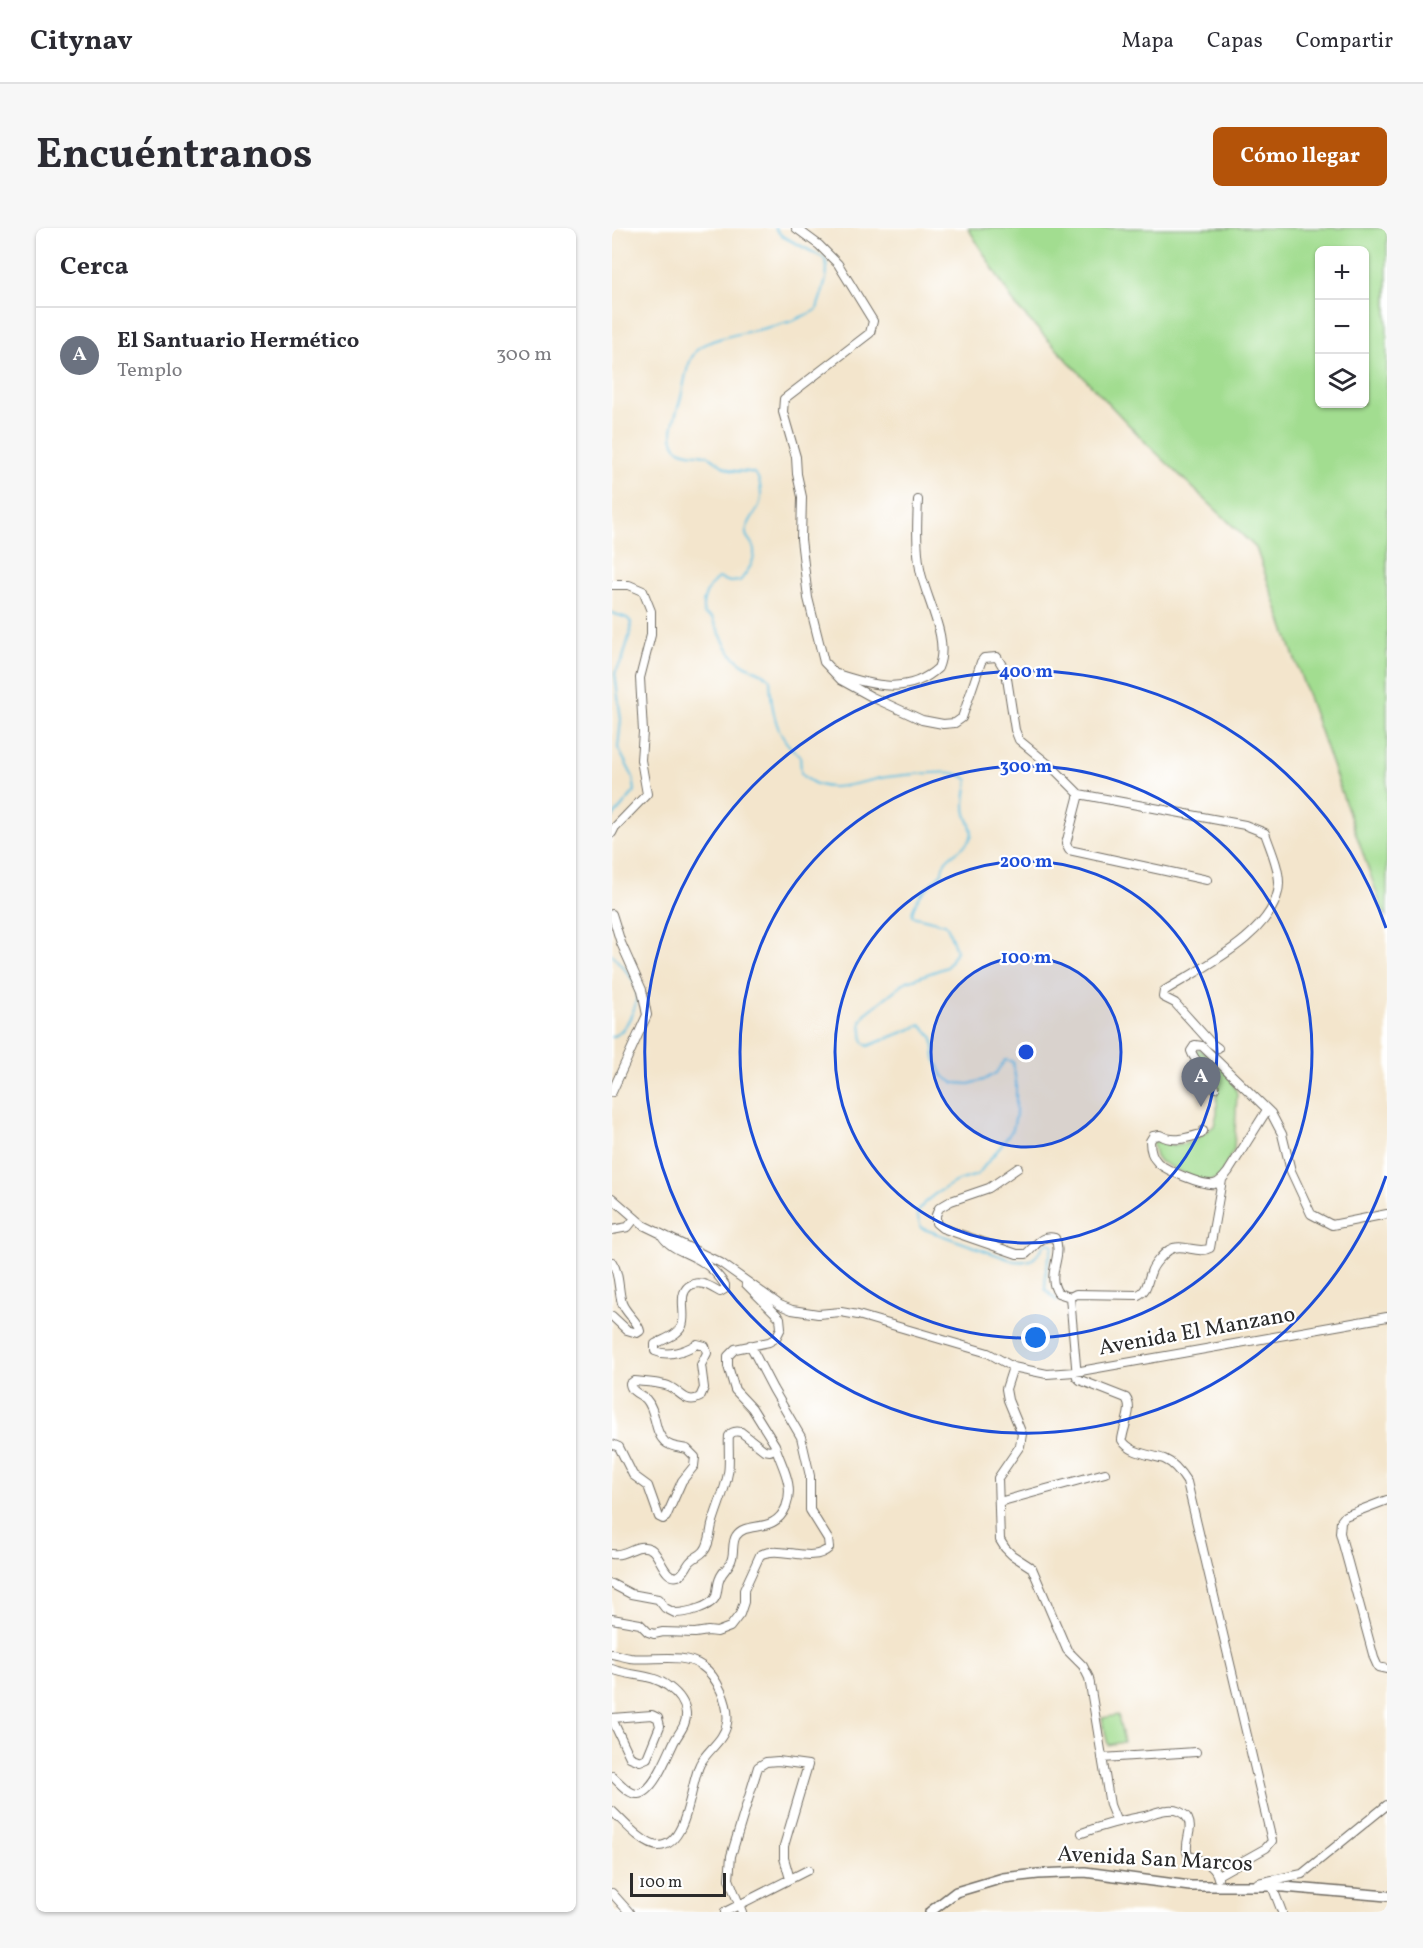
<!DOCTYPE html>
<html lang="es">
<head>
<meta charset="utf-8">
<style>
  :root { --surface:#fff; --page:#f7f7f7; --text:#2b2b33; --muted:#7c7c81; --line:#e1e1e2; --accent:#b45309 }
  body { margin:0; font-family:Vollkorn,serif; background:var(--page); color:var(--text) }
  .controls { position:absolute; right:18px; top:18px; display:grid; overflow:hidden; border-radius:9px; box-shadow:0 2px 4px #0004 }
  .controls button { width:54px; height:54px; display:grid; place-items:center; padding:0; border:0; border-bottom:2px solid var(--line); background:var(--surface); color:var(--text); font:30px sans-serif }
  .scale { position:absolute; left:18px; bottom:15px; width:96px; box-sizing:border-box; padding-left:6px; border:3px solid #2b2b2b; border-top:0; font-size:16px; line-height:21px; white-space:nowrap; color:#2b2b2b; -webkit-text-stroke:4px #fff; paint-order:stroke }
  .you { position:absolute; left:424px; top:1110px; width:21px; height:21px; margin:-15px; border:4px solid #fff; border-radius:50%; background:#1a73e8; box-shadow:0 0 0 9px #1a73e833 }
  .badge { display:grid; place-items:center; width:39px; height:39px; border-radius:50%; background:var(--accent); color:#fff; font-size:20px; font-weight:700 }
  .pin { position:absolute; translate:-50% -50px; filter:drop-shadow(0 2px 3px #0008) }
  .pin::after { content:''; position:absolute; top:32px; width:21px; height:18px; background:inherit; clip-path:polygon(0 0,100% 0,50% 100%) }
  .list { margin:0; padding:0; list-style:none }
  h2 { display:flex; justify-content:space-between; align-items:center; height:78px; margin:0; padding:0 24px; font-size:26px }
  h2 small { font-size:20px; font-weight:400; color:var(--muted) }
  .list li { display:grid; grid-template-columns:39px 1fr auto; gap:18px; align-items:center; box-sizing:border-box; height:96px; padding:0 24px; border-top:2px solid var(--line) }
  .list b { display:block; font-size:22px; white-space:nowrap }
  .list p { margin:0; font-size:20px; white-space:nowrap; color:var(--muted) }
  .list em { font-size:20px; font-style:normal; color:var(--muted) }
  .icon { flex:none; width:33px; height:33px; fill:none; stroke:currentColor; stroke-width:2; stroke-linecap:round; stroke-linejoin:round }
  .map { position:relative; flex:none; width:775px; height:1684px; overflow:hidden; border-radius:9px }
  header { display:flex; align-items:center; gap:36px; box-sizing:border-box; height:84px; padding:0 30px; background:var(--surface); border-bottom:2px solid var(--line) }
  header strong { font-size:28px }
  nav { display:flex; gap:33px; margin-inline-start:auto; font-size:21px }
  .intro { display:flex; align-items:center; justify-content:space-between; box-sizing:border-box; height:144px; padding:0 36px }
  h1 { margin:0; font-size:42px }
  .button { padding:15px 27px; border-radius:9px; background:var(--accent); color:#fff; font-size:21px; font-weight:700 }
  main { display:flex; gap:36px; padding:0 36px }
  aside { flex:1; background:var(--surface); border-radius:9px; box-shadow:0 2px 4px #0004 }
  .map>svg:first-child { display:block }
</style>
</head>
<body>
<header>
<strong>Citynav</strong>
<nav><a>Mapa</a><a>Capas</a><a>Compartir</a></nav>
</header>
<div class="intro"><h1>Encuéntranos</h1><a class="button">Cómo llegar</a></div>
<main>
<aside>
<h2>Cerca<small></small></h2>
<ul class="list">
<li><span class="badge" style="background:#6b7280">A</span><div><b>El Santuario Hermético</b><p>Templo</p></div><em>300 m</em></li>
</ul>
</aside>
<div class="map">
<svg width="775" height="1684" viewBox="0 0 775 1684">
  <rect width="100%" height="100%" fill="#fff"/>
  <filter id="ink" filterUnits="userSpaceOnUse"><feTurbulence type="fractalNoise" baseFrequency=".0167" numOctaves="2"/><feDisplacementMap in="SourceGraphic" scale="12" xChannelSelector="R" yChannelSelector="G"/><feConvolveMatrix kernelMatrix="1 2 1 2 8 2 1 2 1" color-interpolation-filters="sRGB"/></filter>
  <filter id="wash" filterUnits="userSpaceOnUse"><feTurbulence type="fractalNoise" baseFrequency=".008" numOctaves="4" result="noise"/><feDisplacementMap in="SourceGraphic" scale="24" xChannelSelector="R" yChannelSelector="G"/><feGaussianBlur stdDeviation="1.35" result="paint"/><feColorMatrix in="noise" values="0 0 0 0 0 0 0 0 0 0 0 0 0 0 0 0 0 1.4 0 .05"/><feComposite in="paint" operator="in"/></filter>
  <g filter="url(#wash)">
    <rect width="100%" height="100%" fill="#f3e5cc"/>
    <path fill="#a2dd90" stroke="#66845e" stroke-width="1.5" fill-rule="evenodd" d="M356,0H775V688L771,683L644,320L535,216L404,78ZM708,22H752V176H708Z
      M587,821C600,829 623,851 625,866L622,921L607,949L601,952L587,953L547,933L544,929L540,912L560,917L578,915L602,898L605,885V858L584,829L583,824Z
      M506,1487L512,1514L496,1517L490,1490Z"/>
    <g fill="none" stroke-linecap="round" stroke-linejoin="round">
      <path stroke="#63c0e1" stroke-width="2" d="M163,0L170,8L212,30C220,44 209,66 205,81C201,85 195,86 189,89C163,103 101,105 85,122C74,134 73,154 69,169C66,181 61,192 60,204C60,231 82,223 97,228C104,231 108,238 116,241C132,249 148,232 149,267C150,281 136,290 134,304C133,309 137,311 140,316C147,329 136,343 128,353L118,354L106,350C96,358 88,374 92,386L100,390C111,409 114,428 136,439C144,443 151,445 158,451C159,479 163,511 188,527L189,545C211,570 242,555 269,550C286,547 303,546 320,545C333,544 346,543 356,552C355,562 351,576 354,586C356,593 362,602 359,609C353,624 330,626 330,645C318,657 301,670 300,688L304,689L333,696L336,700L344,723L335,739L293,754L253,786L249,794L251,814L256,818L309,797L321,810L323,830L331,848L342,855L357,856L372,852L384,845L393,832L401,834L404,855V886L401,901L389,918L365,947L343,954L323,966L312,975L305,986L309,1000L402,1033C422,1035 422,1031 433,1016L438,1015L441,1017L434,1040L433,1061L445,1073
        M0,385L15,390L19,394V402L11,430L3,445L9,492L6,520L21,549L23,563L0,590
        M0,726C7,736 18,745 23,756C30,771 15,804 0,809"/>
    </g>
  </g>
  <g filter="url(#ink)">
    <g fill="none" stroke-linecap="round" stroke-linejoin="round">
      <g stroke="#716c63" stroke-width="10">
        <path id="minor" d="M184,0L207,17L226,36L261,93L258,105L172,171L171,184L184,229L185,246L190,269L189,311L196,370L212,434L229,452L260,469L310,492L331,496L343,495L350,490L369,434L372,430L385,429L394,444L403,502L407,512L441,540L467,566L633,597L653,605C658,620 667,639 667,655C666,704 589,740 552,763L551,769L563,775L599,815L606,820
          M0,357H17L31,363L39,383V407L28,450L31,504L29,532L35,566L3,599L0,605
          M225,446C259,457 296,468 326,440C339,411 313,370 308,341C304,318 305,295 306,272
          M467,566L454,616L457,622L595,652
          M0,686L9,715L30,762L35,787L0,864
          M603,860C599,841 584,838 579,823L583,817L590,818L659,885L670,906L679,943L699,986L720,997L775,986
          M591,903L589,906C575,910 561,915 548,907L541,908L538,913C538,920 540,929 546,935C554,942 591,958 602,956C608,955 612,949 616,944L655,882
          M406,940L377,960L339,973L327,980L324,987V995L330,1000L405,1026H414C424,1018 429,1006 443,1010C452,1028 433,1047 446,1065L458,1069L464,1066L526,1067C536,1063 535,1053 539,1044C541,1037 551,1026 557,1022C570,1014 586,1027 598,1020L610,952
          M0,970L31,997L109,1035L168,1077L180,1082L206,1086L229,1084L246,1087L376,1125L401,1139L435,1146L463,1144L775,1089
          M0,1002L16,999L23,990
          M0,1034C8,1046 6,1062 10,1075C14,1086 26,1093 28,1103L25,1105L15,1102L0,1088
          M458,1069L465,1149L468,1152L514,1170C522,1181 511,1199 510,1212C519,1226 537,1226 552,1231C562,1235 570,1246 575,1254L660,1613L654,1620L606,1647
          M401,1139L394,1161L396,1172L410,1206L408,1218L386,1250L388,1312L393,1320L400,1327L420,1340L455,1422L471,1438L477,1450L498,1577L504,1592
          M0,1216L7,1219L21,1247L36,1258L47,1289L51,1291L54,1289L70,1253L82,1238L83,1229L75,1221C67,1219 60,1220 53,1214C41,1203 45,1183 34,1171C28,1166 19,1164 18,1156L22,1153C32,1154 43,1154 53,1157C67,1160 73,1178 88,1169L92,1160L89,1137L95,1125L93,1118L85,1116C73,1123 56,1129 43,1123V1116C52,1111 65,1108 70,1098C75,1086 65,1067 77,1058C88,1051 99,1059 108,1064L113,1061V1057C107,1048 99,1039 89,1033C75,1024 57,1021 49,1006
          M775,1272L733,1288L729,1293L728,1305L762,1430L766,1439L775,1441
          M387,1274L493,1245
          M0,1326C15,1329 24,1313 39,1321C48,1326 52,1352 66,1348C72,1346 74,1339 78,1334C82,1329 88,1328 92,1323C98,1316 98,1305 100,1297C105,1279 113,1263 116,1245C118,1237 116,1212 117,1208C120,1203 124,1203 129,1204L152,1222L158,1223L162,1221L163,1217L140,1180L123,1162L116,1138V1128L123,1121L157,1114L164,1110L169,1100L168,1090L134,1056
          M0,1356L19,1366L46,1371L53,1380L63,1385C74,1385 100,1379 104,1368C106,1362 105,1356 108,1350C111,1342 118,1339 120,1330C122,1323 120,1314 124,1308C134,1292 162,1307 174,1279C183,1256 169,1238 163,1217
          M0,1391L28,1396L36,1404L42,1406L51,1404L83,1405L96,1403L105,1404L118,1399L128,1386L132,1374V1362L148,1327C168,1316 199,1337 217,1320L216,1311L198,1282V1248L189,1209L161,1161L138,1117
          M0,1426C6,1427 12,1429 18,1430C41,1433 70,1424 90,1438C105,1448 118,1477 115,1495C112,1513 96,1521 88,1536C78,1556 76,1617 47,1618C32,1618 11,1593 0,1583
          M0,1441C19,1449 40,1445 57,1459C65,1465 73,1474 74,1485C75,1497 67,1504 62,1514C56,1526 42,1564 26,1566C17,1567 7,1554 0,1548
          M0,1490L40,1487L46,1490L48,1498L35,1530L28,1533L18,1529L0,1491
          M490,1530L584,1524
          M470,1605C491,1597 511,1592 533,1588C540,1586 548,1582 556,1582C563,1581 572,1584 576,1591C582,1603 571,1614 576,1627C588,1633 603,1635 606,1650
          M646,1655L690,1646L775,1577
          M660,1658L670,1684
          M0,1665L17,1684
          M113,1684L196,1642
          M130,1684L117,1651L119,1628L146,1539L154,1534L166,1533L196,1537L172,1618V1630L178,1651"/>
      </g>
      <g stroke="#716c63" stroke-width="12">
        <path id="tertiary" d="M318,1684L344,1664L391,1650L426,1646L473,1644L578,1658H660L775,1668"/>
      </g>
      <use href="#minor" stroke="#fff" stroke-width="8"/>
      <use href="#tertiary" stroke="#fff" stroke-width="9"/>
    </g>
  </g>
  <circle cx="414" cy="824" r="95" fill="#1d4ed8" fill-opacity=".12"/>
  <g fill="none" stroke="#1d4ed8" stroke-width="3">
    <circle cx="414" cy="824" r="95"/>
    <circle cx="414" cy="824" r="191"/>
    <circle cx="414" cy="824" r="286"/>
    <path d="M774 948A381 381 0 1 1 774 700"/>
  </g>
  <g text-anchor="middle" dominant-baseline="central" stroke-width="4.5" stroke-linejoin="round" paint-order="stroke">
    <g font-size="22" fill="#2b2b2b" stroke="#fff">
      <text transform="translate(585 1104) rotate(-10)">Avenida El Manzano</text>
      <text transform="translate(543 1632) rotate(3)">Avenida San Marcos</text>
    </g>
  </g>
  <circle cx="414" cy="824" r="9" fill="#1d4ed8" stroke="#fff" stroke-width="3"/>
  <g font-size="18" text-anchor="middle" font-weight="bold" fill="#1d4ed8" stroke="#fff" stroke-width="4.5" stroke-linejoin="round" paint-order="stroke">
    <text x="414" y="449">400 m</text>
    <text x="414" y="544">300 m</text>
    <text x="414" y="639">200 m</text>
    <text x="414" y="735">100 m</text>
  </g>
</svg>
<div class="controls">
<button>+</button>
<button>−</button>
<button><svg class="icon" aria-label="layers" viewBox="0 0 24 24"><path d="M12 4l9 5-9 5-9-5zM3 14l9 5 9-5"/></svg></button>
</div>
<div class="scale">100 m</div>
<div class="you"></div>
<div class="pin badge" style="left:589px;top:879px;background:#6b7280">A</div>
</div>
</main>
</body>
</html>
